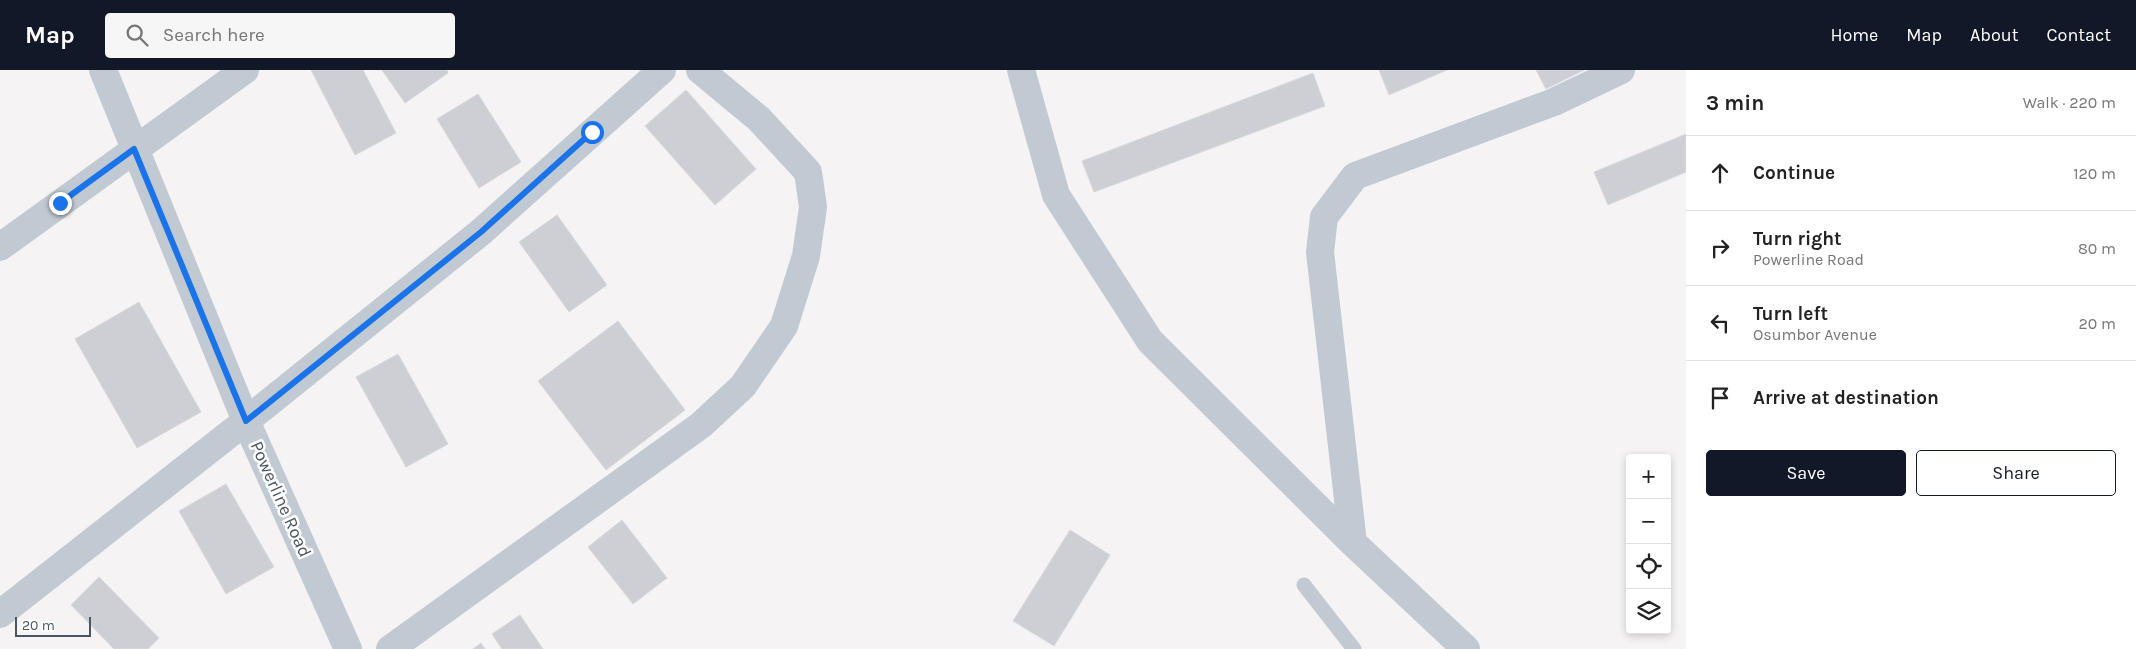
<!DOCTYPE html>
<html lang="en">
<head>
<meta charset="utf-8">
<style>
  :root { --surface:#fff; --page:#f6f6f6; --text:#222; --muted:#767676; --line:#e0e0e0; --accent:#111827 }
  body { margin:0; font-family:Karla,sans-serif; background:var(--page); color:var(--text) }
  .controls { position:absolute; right:15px; bottom:15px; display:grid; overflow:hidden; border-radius:5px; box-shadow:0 2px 8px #0003 }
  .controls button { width:45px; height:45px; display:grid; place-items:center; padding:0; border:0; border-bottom:1px solid var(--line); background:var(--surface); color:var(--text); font:25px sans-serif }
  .scale { position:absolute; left:15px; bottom:12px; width:76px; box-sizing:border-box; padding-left:5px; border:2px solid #4a5661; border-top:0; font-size:14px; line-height:18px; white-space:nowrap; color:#4a5661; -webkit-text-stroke:4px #fff; paint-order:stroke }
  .stop { position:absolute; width:15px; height:15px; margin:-11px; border:4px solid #1a73e8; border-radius:50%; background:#fff }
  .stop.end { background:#1a73e8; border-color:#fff; box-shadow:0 1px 5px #0008 }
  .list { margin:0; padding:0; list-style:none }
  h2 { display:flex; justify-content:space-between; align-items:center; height:65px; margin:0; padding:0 20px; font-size:21px }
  h2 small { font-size:16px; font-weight:400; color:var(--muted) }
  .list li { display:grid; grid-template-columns:32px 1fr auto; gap:15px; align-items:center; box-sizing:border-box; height:75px; padding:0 20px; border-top:1px solid var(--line) }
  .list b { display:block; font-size:19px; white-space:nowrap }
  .list p { margin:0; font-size:16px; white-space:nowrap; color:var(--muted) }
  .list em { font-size:16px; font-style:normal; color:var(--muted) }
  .actions { display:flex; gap:10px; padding:15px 20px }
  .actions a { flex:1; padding:11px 0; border:1px solid var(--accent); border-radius:5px; text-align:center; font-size:18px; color:var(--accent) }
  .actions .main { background:var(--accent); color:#fff }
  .icon { flex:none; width:28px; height:28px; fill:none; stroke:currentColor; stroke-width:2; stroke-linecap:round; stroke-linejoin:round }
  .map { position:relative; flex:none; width:1686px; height:579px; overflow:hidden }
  header { display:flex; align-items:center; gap:30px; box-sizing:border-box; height:70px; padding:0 25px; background:var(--accent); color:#fff }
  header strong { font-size:24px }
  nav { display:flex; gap:28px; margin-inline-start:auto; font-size:18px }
  .search { width:350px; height:45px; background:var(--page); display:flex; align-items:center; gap:12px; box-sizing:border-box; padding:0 18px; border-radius:5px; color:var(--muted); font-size:19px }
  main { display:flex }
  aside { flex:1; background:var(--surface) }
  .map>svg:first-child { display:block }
</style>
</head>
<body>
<header>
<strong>Map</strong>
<div class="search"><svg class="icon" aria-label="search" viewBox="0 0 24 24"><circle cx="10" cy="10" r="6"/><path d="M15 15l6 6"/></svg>Search here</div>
<nav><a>Home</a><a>Map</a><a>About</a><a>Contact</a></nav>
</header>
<main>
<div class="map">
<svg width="1686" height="579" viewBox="0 0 1686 579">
  <rect width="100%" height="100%" fill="#f5f3f3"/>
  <path fill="#cdcfd5" stroke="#d7d9de" d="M311,0H363L396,63L355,85Z
    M382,0H447L448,3L405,33Z
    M1379,0H1447L1389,25Z
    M1536,0H1584L1546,19Z
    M1313,3L1325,36L1094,122L1082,91Z
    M686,20L756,99L715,135L645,56Z
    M478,24L521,92L479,118L437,49Z
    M1686,64V102L1608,135L1594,102Z
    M557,145L607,215L569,242L519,172Z
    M139,232L201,342L137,378L75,269Z
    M618,251L685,340L606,400L538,311Z
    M398,284L448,374L406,397L356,307Z
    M226,414L274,497L226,524L179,441Z
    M622,450L667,508L633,534L588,477Z
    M1070,460L1110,485L1054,576L1013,551Z
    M99,507L159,568L148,579H114L71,535Z
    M520,545L543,579H502L492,564Z
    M481,573L485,579H473Z"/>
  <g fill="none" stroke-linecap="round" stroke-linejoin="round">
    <path stroke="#c1cad2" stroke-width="15" d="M1304,515L1354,579"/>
    <path stroke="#c1cad2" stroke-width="28" d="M103,0L246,351L348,579
      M1021,0L1056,125L1150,271L1353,473L1466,579
      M0,177L245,0
      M1353,473L1320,182L1324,147L1355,106L1554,32L1621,0
      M0,544L246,351L481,162L662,0
      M390,579L701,355L743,316L784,256L806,186L813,137L808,102L759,49L700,0"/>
  </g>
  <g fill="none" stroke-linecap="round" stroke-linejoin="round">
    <path stroke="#1a73e8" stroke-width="6" d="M60,133L134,79L246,351L481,162L592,62"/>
  </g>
  <g text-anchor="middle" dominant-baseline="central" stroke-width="5" stroke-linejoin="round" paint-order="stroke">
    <g font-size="18" fill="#4a5661" stroke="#fff">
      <text transform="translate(281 429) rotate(66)">Powerline Road</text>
    </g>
  </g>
</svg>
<div class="controls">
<button>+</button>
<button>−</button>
<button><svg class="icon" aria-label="locate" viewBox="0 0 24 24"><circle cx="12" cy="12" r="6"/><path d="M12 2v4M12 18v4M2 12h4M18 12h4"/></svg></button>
<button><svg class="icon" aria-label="layers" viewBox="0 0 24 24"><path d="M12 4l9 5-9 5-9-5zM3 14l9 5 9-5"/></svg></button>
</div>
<div class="scale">20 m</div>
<div class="stop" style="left:592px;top:62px"></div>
<div class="stop end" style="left:60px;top:133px"></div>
</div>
<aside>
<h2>3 min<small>Walk · 220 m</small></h2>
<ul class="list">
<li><svg class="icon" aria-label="ahead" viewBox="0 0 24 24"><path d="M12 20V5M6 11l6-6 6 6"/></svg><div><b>Continue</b></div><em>120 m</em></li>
<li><svg class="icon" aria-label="right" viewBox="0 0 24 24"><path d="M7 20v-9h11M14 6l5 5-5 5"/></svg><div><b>Turn right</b><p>Powerline Road</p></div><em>80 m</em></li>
<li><svg class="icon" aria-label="left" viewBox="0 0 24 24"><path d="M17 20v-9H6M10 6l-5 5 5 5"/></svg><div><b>Turn left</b><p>Osumbor Avenue</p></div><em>20 m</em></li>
<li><svg class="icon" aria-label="arrive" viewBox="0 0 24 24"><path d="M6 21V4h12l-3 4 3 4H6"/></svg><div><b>Arrive at destination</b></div></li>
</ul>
<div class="actions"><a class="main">Save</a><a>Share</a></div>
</aside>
</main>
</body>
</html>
